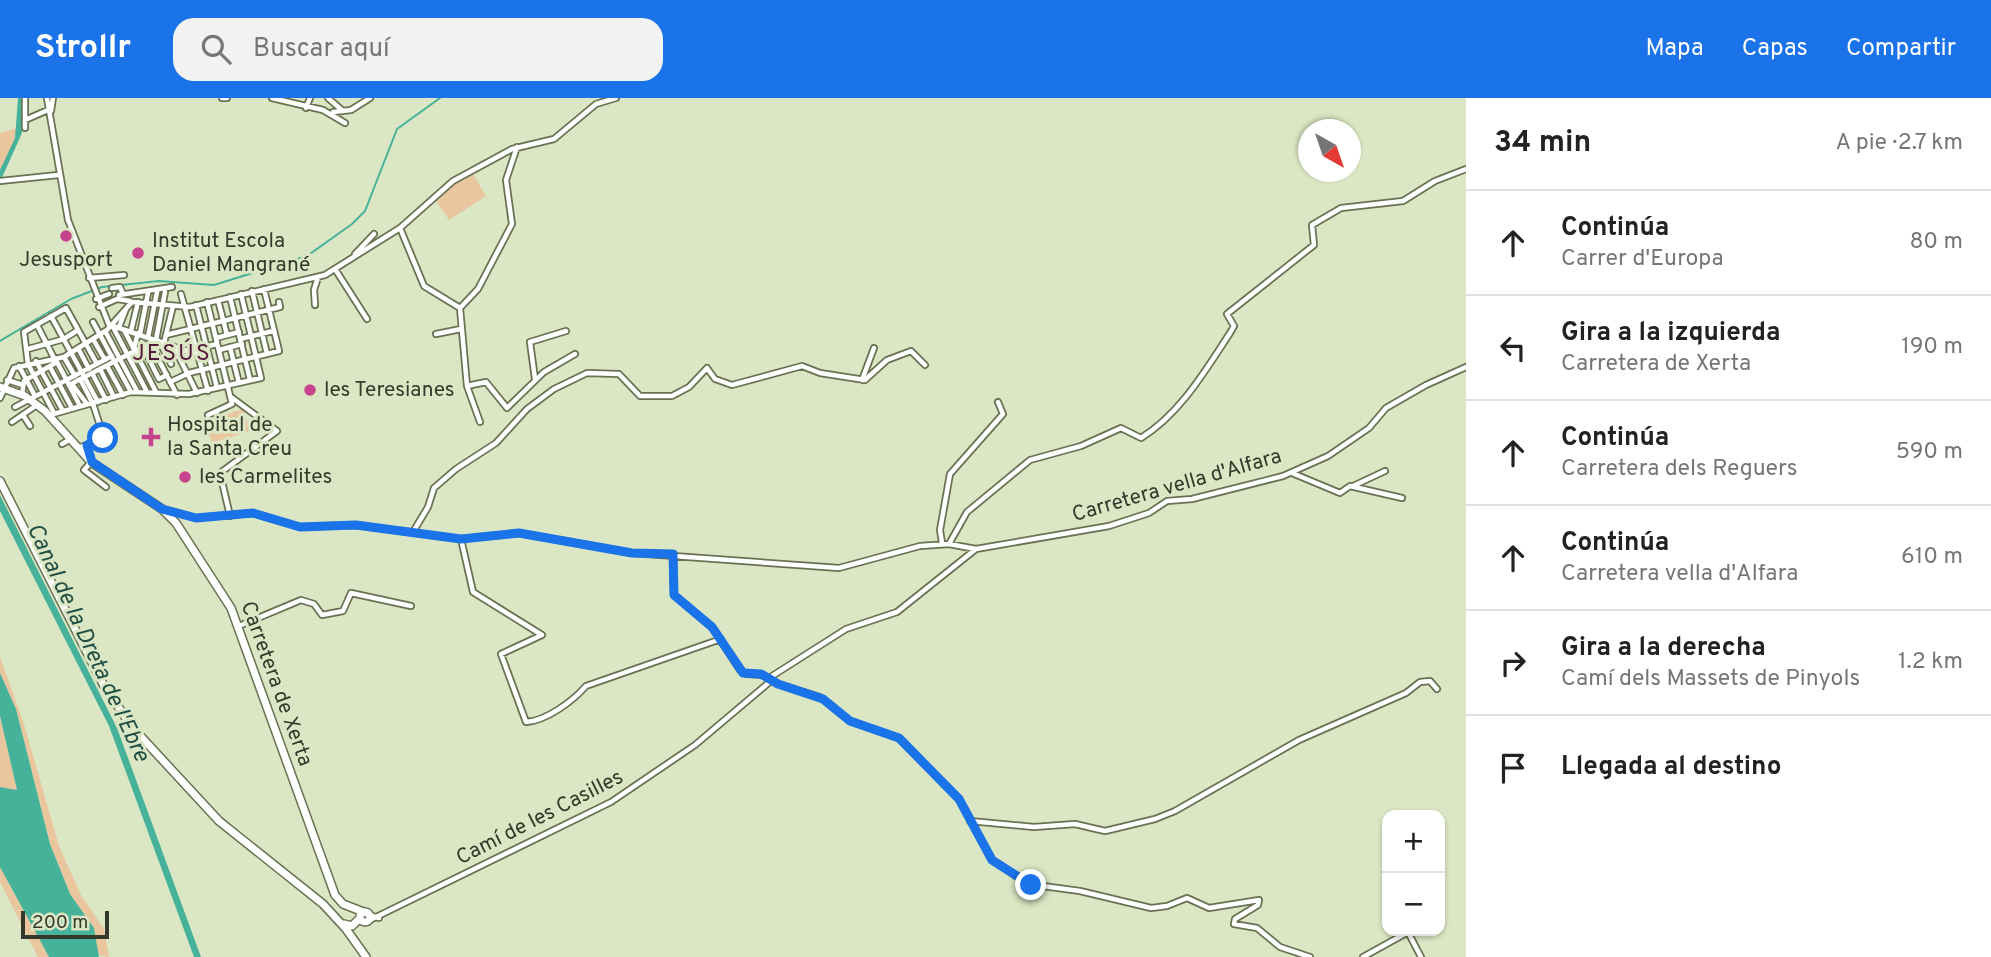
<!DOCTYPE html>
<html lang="es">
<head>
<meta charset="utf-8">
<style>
  :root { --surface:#fff; --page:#f2f2f2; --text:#222; --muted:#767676; --line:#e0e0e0; --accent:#1a73e8 }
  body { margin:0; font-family:Overpass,sans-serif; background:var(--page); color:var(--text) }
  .controls { position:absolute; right:21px; bottom:21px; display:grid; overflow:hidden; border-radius:14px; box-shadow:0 2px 5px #0004 }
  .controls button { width:63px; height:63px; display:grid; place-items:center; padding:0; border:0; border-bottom:2px solid var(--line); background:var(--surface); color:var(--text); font:35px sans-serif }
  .compass { position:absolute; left:1298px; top:21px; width:63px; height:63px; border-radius:50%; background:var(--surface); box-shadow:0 2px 5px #0004; rotate:140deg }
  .scale { position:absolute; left:21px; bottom:18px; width:88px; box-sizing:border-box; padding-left:7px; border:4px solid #34392b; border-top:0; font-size:19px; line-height:24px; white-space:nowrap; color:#34392b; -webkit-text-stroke:5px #dbe7c4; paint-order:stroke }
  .stop { position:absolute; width:21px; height:21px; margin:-16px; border:5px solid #1a73e8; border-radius:50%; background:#fff }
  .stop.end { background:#1a73e8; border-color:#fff; box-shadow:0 2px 7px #0008 }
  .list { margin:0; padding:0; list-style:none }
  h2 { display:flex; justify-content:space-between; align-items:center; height:91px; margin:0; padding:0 28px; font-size:30px }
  h2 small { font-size:23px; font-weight:400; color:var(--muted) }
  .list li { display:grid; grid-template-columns:46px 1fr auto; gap:21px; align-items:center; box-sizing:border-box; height:105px; padding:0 28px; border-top:2px solid var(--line) }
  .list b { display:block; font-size:26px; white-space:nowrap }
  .list p { margin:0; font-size:23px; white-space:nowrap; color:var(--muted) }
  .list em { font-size:23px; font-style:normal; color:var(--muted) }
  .icon { flex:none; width:38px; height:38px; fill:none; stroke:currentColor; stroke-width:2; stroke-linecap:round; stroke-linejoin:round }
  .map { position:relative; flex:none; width:1466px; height:859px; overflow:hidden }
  header { display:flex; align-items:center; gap:42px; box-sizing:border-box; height:98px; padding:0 35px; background:var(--accent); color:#fff }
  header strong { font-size:33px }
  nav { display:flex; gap:38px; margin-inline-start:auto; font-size:24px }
  .search { width:490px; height:63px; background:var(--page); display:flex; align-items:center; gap:18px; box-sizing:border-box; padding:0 24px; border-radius:21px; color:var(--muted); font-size:26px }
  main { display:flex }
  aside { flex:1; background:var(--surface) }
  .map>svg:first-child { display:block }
</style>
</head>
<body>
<header>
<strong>Strollr</strong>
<div class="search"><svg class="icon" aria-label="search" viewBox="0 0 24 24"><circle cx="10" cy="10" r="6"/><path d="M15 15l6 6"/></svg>Buscar aquí</div>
<nav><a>Mapa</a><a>Capas</a><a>Compartir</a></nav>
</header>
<main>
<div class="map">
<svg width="1466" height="859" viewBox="0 0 1466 859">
  <rect width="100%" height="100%" fill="#dbe7c4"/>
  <path fill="#eac69f" d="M17,30L12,50L0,72V35Z
    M472,74L486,98L449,122L434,100Z
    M243,311L250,333L212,345L205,323Z
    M0,559L24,626L59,748L81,797L104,831L109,859L98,857L94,830L70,796L50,746L16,611L0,575Z
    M0,618L17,692L0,689Z
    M0,769L49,859H38L0,784Z"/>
  <path fill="#45b299" d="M18,0H23L22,35L0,84V72L15,40Z
    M0,397L117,630L201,859H194L109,628L0,413Z
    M0,575L16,611L50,746L70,796L94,830L99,859H49L0,769V689L17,692L0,618Z"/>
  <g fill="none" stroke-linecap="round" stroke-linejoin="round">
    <path stroke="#45b299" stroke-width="2" d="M0,243L71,201L102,189L159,183L214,187L307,158L352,126L365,113L397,31L440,0"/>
    <g stroke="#687253" stroke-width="8">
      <path id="minor" d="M47,0L68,122L109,227
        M222,0H227
        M272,0L323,12
        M328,0L343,13
        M306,10L310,0
        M323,12L345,25
        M51,13L53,0
        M333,14L351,12L370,0
        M25,22L48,12
        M25,30V0
        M0,83L58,77
        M400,130L424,188L460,210L467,288L480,324
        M355,156L374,136
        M335,171L367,221
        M89,180L124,177
        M112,190L120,189L123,196
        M252,193L267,256
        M181,196L208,293
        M119,197L172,189
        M230,199L250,282
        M96,201L109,196
        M218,202L227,237
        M207,204L232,306L208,317
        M196,207L217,290
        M315,207L314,192L318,179
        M99,209L117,201L130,203
        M460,210L478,191L512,126L506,82L517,49
        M51,218L98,304
        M93,224L131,294
        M37,227L54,260
        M110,227L187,253L217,246
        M113,229L146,292
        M119,229L126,211
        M124,232L156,294
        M105,233L137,293
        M131,233L138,204
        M140,236L148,195
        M436,236L461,231
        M166,237L280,209L279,204
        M148,239L157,194
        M216,240L239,234
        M93,241L105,262
        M240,241L273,233
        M159,243L171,266
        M150,245L177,297
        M164,245L173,208
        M143,249L159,281L167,277
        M174,249L197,295
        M230,249L239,285
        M78,250L89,271
        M134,250L138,235
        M28,251L64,241L78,232
        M219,252L242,246
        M64,259L75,278
        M180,261L195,254
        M36,263L63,313
        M19,268L35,298
        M107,268L123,297
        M50,269L72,310
        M100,271L114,299
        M92,275L106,302
        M535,281L530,244L566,233
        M7,282L23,287
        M862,282L874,250
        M170,284L189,275L279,253L264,191
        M72,286L87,306
        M69,287L156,242L165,194
        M467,288L486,284L507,310L544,274L575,256
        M22,297L24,283L57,264L80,308
        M0,300L14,270L64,259L107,232L132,204L190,209L325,177L400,130L453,83L512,51L554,41L596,6L616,0
        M15,309L112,258
        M54,315L28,266L24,234L66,210L97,266
        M23,317L30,328
        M50,317L131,294L189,296L261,280L241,196
        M12,324L37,307
        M62,346L69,342
        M87,347L91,364L84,372L106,389
        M78,350L101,342L103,337L93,306L80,281
        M1292,375L1340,395L1350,388L1402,400
        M1353,388L1385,373
        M163,411L196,420L253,415L300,429L356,427L461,441L519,435L632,455L839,470L920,448L949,446L976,451L1109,428L1149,415L1167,403L1192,401L1283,378L1328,358L1369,330L1386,310L1426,287L1466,269
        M230,418L220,375L277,333L231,299
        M413,434L428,409L434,390L456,371L496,345L527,311L554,291L587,275L619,276L640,298H672L689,289L707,270L715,281L732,287L802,268L820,275L865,282L887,262L911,253L925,267
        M461,441L473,494L542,537L501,556L526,624C546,623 573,603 586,588L721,541
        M942,445L940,432L950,376L1003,316L998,304
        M949,446L967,414L1030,362L1081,348L1121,330L1141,340C1180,316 1205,273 1230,235L1234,228L1227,216L1314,147L1312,127L1341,110L1403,103L1435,83L1466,71
        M673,456L674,497L712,529L740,572L746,576L763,577L778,586L820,599L850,623L899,640L959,701L992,762L1028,786L1080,793L1151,810L1167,808L1187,800L1209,810L1259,802L1258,807L1235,821L1234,826L1257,830L1280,849L1310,859
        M239,528L301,502L314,506L322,517L343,513L351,495L411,508
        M769,580L846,531L897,514L976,451
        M970,723L1034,729L1075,726L1105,733L1155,721L1175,713L1299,642L1406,595L1420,584L1430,583L1437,591
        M369,817L379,820
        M368,823L611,704L695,647L772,582
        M1408,834L1421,859
        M1363,859L1410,833"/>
    </g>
    <g stroke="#687253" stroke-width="10">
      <path id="major" d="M0,289L25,298L45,313L91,364L162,411L176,425L231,510L335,797L343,806L366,815
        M0,383L104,588L132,629L219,723L323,806L346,831L366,859
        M360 819a5 5 0 1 1 10 0a5 5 0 1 1-10 0Z
        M344,826L352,828L360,820"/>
    </g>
    <use href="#minor" stroke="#fff" stroke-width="4.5"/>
    <use href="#major" stroke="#fff" stroke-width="7"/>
  </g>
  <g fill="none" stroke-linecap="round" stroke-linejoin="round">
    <path stroke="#1a73e8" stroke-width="9" d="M103,340L87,347L92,364L162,411L196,420L253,415L300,429L356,427L461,441L519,435L632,455L673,456L674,497L712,529L743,575L761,576L778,586L823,601L850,623L899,640L959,701L992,762L1031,787"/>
  </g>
  <g fill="#c6448d" stroke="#dbe7c4" stroke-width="2.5">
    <circle cx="66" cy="138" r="7"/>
    <circle cx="138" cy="155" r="7"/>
    <circle cx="310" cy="292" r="7"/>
    <path d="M147.5 328.5h7v7h7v7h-7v7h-7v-7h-7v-7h7z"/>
    <circle cx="185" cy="379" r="7"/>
  </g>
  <g text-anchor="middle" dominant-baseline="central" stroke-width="6" stroke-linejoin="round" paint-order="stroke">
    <g font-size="21" fill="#34392b" stroke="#dbe7c4" text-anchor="start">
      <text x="152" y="143">Institut Escola<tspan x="152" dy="24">Daniel Mangrané</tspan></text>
      <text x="66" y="162" text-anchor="middle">Jesusport</text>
      <text x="324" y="292">les Teresianes</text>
      <text x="167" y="327">Hospital de<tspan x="167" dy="24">la Santa Creu</tspan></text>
      <text x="199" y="379">les Carmelites</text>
    </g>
    <g font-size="21" fill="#34392b" stroke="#dbe7c4">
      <text transform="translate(1177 388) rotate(-16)">Carretera vella d'Alfara</text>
      <text transform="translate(276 586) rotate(70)">Carretera de Xerta</text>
      <text transform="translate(540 720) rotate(-27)">Camí de les Casilles</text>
    </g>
    <g font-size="23" letter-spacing="2" fill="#57193b" stroke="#dbe7c4">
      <text x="172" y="256">JESÚS</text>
    </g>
    <g font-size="23" font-style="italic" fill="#204e43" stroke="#dbe7c4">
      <text transform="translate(87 545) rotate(65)">Canal de la Dreta de l'Ebre</text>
    </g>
  </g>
</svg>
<div class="controls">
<button>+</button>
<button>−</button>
</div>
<svg class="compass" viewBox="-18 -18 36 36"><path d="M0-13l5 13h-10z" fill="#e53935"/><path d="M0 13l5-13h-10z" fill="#767676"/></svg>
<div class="scale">200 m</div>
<div class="stop" style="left:103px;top:340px"></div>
<div class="stop end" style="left:1031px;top:787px"></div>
</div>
<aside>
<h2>34 min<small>A pie · 2.7 km</small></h2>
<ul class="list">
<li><svg class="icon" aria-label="ahead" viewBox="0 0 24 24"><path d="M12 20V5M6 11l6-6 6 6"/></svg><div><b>Continúa</b><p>Carrer d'Europa</p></div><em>80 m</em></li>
<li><svg class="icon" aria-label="left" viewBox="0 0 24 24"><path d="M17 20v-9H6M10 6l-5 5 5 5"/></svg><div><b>Gira a la izquierda</b><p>Carretera de Xerta</p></div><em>190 m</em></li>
<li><svg class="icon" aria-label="ahead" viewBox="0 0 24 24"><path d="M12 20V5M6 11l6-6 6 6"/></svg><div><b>Continúa</b><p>Carretera dels Reguers</p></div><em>590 m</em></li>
<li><svg class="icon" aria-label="ahead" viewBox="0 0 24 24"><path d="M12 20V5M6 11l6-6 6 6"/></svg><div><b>Continúa</b><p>Carretera vella d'Alfara</p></div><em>610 m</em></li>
<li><svg class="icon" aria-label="right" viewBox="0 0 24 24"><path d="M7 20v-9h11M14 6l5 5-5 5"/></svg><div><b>Gira a la derecha</b><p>Camí dels Massets de Pinyols</p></div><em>1.2 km</em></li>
<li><svg class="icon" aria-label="arrive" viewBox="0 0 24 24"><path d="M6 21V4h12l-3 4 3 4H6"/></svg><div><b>Llegada al destino</b></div></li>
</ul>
</aside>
</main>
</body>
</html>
